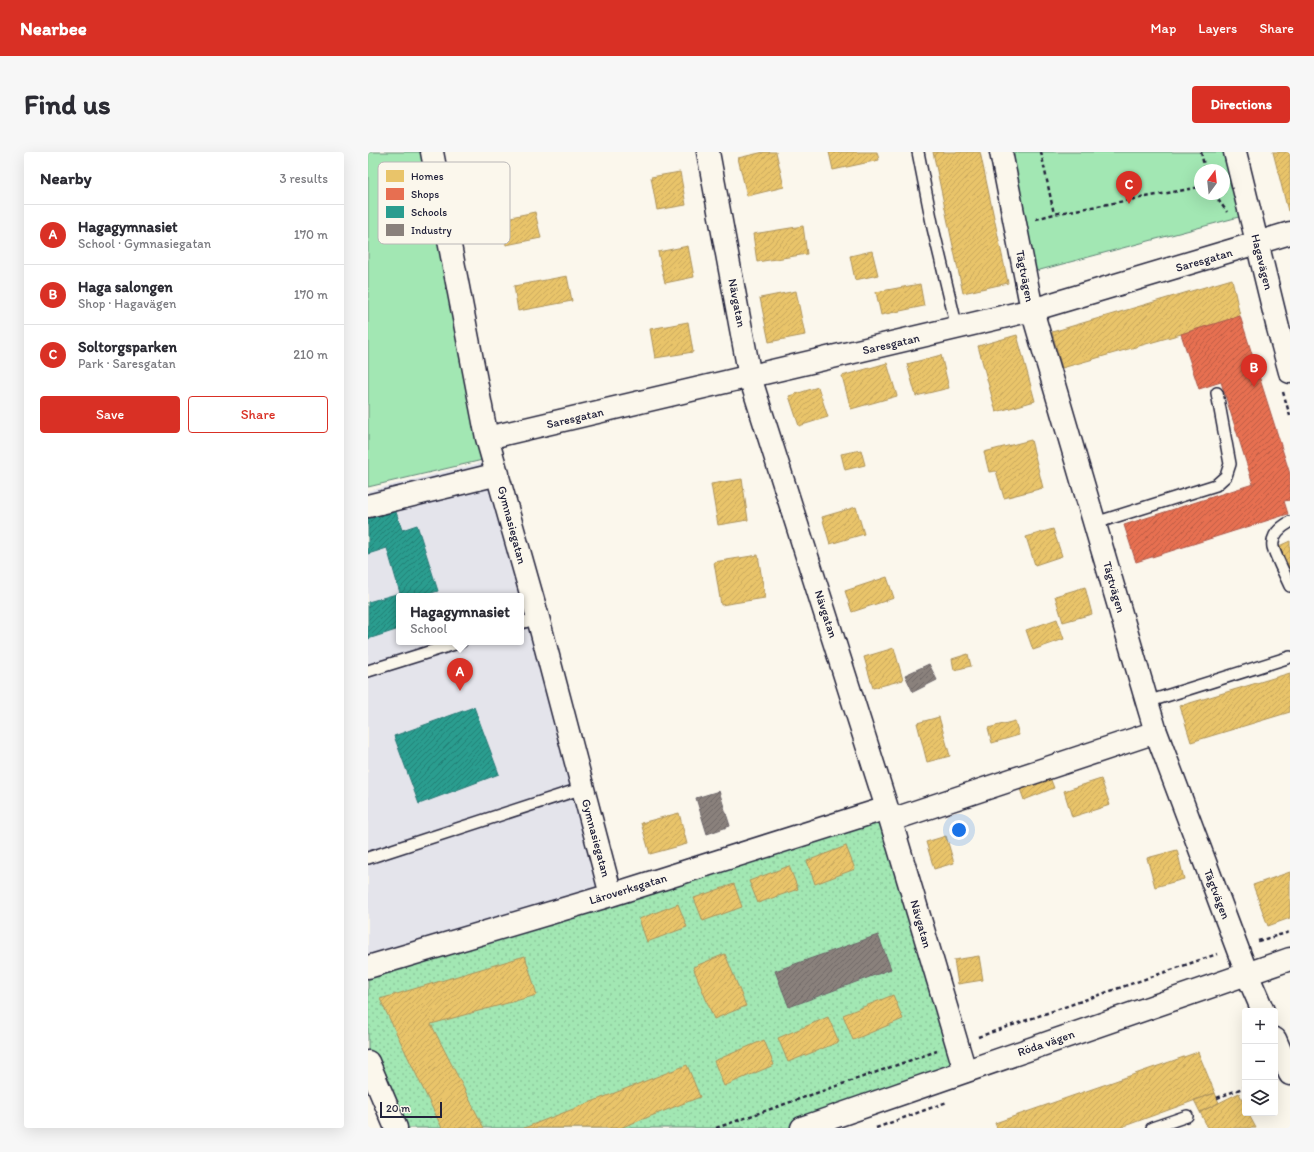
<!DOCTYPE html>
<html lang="en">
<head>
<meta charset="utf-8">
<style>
  :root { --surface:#fff; --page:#f7f7f7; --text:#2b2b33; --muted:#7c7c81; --line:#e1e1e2; --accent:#d93025 }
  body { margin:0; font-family:Itim,sans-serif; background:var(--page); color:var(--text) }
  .controls { position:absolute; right:12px; bottom:12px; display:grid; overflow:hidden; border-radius:4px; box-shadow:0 4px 16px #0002 }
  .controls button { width:36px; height:36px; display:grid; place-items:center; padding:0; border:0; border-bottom:1px solid var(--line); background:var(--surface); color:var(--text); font:20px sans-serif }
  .compass { position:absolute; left:826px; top:12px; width:36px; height:36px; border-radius:50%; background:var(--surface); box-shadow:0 4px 16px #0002; rotate:15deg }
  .scale { position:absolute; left:12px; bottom:10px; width:62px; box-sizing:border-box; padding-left:4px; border:2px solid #22223b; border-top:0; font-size:11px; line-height:14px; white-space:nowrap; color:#22223b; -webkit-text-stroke:3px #fbf7ec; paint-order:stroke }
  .you { position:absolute; left:591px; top:678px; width:14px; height:14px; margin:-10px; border:3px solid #fff; border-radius:50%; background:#1a73e8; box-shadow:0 0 0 6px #1a73e833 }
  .badge { display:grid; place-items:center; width:26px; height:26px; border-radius:50%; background:var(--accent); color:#fff; font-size:13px; font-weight:700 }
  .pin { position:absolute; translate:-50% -33px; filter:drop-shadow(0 1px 2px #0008) }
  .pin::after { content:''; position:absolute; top:21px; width:14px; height:12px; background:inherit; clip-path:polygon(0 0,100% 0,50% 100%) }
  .popup { position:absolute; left:28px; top:441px; width:128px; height:52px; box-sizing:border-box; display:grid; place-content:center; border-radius:4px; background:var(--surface); filter:drop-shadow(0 1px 3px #0005); font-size:13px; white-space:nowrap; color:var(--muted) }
  .popup b { font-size:15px; color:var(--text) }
  .popup::after { content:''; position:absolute; left:50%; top:100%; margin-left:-8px; border:8px solid transparent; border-top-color:var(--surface) }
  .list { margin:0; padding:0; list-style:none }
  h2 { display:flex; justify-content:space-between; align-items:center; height:52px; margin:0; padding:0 16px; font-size:17px }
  h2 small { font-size:13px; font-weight:400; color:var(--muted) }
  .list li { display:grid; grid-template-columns:26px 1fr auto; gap:12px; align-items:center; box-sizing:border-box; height:60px; padding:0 16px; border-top:1px solid var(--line) }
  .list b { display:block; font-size:15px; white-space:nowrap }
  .list p { margin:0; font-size:13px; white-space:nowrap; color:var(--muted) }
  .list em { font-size:13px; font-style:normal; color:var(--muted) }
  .actions { display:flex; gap:8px; padding:12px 16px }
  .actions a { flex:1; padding:9px 0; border:1px solid var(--accent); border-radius:4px; text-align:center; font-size:14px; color:var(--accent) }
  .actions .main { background:var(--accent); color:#fff }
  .icon { flex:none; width:22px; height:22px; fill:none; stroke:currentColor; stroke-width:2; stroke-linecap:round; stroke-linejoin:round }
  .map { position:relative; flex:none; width:922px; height:976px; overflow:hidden; border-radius:4px }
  header { display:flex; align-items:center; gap:24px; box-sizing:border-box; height:56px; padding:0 20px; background:var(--accent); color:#fff }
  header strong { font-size:19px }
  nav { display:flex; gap:22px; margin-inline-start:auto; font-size:14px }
  .intro { display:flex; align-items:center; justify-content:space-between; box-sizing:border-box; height:96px; padding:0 24px }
  h1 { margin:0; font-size:28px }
  .button { padding:10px 18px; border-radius:4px; background:var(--accent); color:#fff; font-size:14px; font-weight:700 }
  main { display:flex; gap:24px; padding:0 24px }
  aside { flex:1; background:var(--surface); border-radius:4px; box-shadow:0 4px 16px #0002 }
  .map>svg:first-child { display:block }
</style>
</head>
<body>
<header>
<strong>Nearbee</strong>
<nav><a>Map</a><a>Layers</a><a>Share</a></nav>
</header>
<div class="intro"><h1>Find us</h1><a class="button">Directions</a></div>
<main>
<aside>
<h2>Nearby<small>3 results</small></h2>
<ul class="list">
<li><span class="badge">A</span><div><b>Hagagymnasiet</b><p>School · Gymnasiegatan</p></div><em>170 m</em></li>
<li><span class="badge">B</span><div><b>Haga salongen</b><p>Shop · Hagavägen</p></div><em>170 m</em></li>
<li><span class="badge">C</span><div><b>Soltorgsparken</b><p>Park · Saresgatan</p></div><em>210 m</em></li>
</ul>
<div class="actions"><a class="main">Save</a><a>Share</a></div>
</aside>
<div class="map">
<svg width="922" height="976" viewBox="0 0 922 976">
  <defs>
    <pattern id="grass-dots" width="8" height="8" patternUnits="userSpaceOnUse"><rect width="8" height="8" fill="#a2e7b3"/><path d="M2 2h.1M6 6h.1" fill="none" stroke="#8bc69b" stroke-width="1.8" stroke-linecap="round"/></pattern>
    <pattern id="homes-hatch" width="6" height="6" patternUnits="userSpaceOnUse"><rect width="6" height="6" fill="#e9c46a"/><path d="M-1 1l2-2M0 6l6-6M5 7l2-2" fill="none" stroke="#c8a85d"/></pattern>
    <pattern id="shops-hatch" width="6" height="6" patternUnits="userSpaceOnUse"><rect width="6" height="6" fill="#e76f51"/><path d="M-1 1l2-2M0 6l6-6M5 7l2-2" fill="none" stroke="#bb5b44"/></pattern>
    <pattern id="schools-hatch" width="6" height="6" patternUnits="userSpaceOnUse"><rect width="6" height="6" fill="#2a9d8f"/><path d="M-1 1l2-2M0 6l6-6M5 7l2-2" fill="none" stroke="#248076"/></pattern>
    <pattern id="industry-hatch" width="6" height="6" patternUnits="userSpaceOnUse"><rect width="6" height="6" fill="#8a817c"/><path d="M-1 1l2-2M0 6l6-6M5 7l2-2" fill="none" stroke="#706967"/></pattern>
  </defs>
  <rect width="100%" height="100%" fill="#fbf7ec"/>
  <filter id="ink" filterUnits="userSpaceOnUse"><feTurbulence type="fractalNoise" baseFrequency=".025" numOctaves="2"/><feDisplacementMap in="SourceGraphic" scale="8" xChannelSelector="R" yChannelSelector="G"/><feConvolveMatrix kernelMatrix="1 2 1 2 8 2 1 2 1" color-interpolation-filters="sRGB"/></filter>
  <g filter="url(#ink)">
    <path fill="#e4e4eb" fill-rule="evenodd" d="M123,308L236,738L0,809V339ZM31,444H153V490H31Z"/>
    <path fill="url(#grass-dots)" stroke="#628477" d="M519,656L597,919L434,976H28L0,910V815Z"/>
    <path fill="#a2e7b3" stroke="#628477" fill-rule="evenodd" d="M0,0H60L123,306L0,335Z
      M633,0H867L882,62L657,122ZM832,18H856V42H832Z"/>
    <path fill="url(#homes-hatch)" stroke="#ad935c" d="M396,0H408L416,35L379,44L370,6Z
      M461,0H509L511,8L465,18Z
      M565,0H612L640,131L595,141Z
      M905,0H922V59H920Z
      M312,20L318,53L289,58L283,25Z
      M167,60L173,86L138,93L133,67Z
      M435,74L439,102L389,110L385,82Z
      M320,94L326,125L297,131L290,100Z
      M504,99L510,123L487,128L482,104Z
      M199,124L204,149L150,159L146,134Z
      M864,127L872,164L813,182L694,216L684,180Z
      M552,132L556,154L513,163L508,140Z
      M428,139L437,183L401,190L392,146Z
      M320,170L325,200L287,206L282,177Z
      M649,183L667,249L628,260L610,194Z
      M573,203L581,236L548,244L539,212Z
      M519,211L529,244L483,257L474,224Z
      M450,235L460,265L431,274L421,244Z
      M663,288L675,336L636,346L628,319L621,320L616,300Z
      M493,298L497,313L477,318L473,302Z
      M374,327L380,368L350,373L343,332Z
      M488,355L496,382L462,392L454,365Z
      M685,377L694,404L667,413L658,385Z
      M922,389V417L911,394Z
      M390,403L397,446L353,453L346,410Z
      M519,425L526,446L484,460L477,439Z
      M717,435L724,462L695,470L687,444Z
      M689,467L696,487L665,498L658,478Z
      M526,496L535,528L505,536L496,505Z
      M600,502L603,514L586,518L584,507Z
      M922,521V560L823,590L812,554Z
      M571,565L582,604L559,610L549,571Z
      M647,569L651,583L624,591L620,576Z
      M681,623L686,636L656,648L651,634Z
      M733,627L742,653L704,665L696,639Z
      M311,661L319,692L282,702L273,671Z
      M578,684L586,711L566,717L558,690Z
      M478,694L487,717L447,732L439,709Z
      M809,698L816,727L787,735L779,706Z
      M421,714L430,737L390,751L381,729Z
      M922,720V766L900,774L885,733Z
      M366,732L374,755L335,769L326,746Z
      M310,752L319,775L279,790L271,767Z
      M357,802L378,854L346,867L325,815Z
      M157,804L169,843L63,872L116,976H74L12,847Z
      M611,804L615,828L590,832L586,808Z
      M525,843L535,867L485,888L475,863Z
      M460,865L471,890L420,910L410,886Z
      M396,888L406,913L356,934L346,909Z
      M830,900L847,941L751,976H629L627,971Z
      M319,913L332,945L252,976H156Z
      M847,941L851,951L832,960L826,948Z
      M871,941L877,954V961H880L888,976H840L832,960Z"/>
    <path fill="url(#shops-hatch)" stroke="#ac584a" d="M872,164L922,322V348L916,349L920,362L768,410L756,373L885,332L853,230L831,237L813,182Z"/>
    <path fill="url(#schools-hatch)" stroke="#287876" d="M26,354L34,378L49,373L70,439L53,444H31V477L0,487V450L32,441L19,396L0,402V363Z
      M106,555L131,622L51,652L26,584Z"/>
    <path fill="url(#industry-hatch)" stroke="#6b6468" d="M561,512L569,528L545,540L537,523Z
      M351,639L362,674L339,682L328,646Z
      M510,783L523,817L421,855L407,819Z"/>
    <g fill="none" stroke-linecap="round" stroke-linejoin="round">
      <g stroke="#22223b" stroke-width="14">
        <path id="lane" d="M550,0L565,76L589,176
          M922,370C913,375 903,383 905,395C907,403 918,425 922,434
          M727,371L848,333L858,324L862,312L849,241
          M153,471L170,466
          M0,519L93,490
          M779,550L922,505
          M0,706L215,636
          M784,976L819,964"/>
      </g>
      <g stroke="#22223b" stroke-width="25">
        <path id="street" d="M64,0L119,286L170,466L243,743
          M340,0L382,225L519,656L597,919
          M633,0L664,158L779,550L788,580L879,822L895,859
          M119,286L664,158L922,81
          M0,354L130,322
          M523,668L788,580
          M0,815L243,743L519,656
          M907,887L922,922
          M0,910L28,976"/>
      </g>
      <g stroke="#22223b" stroke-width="25">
        <path id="secondary" d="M867,0L910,176L922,220
          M434,976L922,807"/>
      </g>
      <path stroke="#22223b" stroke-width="2.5" stroke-dasharray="4 3" stroke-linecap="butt" d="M673,0L686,62
        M833,0L837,18
        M846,42L859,60
        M668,67L686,62L832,35
        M915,240L922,264
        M890,789L922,780
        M610,885L849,802
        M849,946L877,935
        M348,976L569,899
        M508,976L579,950"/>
      <use href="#lane" stroke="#fbf7ec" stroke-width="11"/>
      <use href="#street" stroke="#fbf7ec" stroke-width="22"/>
      <use href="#secondary" stroke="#fbf7ec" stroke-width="22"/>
    </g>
  </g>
  <g text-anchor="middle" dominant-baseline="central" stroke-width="4" stroke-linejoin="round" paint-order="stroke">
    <g font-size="12" fill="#22223b" stroke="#fbf7ec">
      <text transform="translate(836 108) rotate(-16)">Saresgatan</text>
      <text transform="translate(894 110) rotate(76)">Hagavägen</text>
      <text transform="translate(657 124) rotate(79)">Tägtvägen</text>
      <text transform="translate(369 151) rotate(79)">Nävgatan</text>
      <text transform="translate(523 192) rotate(-13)">Saresgatan</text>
      <text transform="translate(207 266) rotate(-13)">Saresgatan</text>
      <text transform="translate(144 373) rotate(75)">Gymnasiegatan</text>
      <text transform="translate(746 435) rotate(74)">Tägtvägen</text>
      <text transform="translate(458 462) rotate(72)">Nävgatan</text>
      <text transform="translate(228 686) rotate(75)">Gymnasiegatan</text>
      <text transform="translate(260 737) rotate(-17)">Läroverksgatan</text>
      <text transform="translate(849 742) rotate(69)">Tägtvägen</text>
      <text transform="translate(553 772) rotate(74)">Nävgatan</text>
      <text transform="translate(678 891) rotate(-19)">Röda vägen</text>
    </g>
  </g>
  <rect x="10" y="10" width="132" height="82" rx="6" fill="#fbf7ec" stroke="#bab7b7" stroke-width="1"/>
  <rect x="18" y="18" width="18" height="12" fill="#e9c46a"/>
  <rect x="18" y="36" width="18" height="12" fill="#e76f51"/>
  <rect x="18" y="54" width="18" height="12" fill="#2a9d8f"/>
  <rect x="18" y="72" width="18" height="12" fill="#8a817c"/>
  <g font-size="11" fill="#22223b">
    <text x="43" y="28">Homes</text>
    <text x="43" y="46">Shops</text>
    <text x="43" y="64">Schools</text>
    <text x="43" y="82">Industry</text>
  </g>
</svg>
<div class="controls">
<button>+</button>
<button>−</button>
<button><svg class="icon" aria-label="layers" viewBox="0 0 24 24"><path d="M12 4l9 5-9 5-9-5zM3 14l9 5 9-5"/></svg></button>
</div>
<svg class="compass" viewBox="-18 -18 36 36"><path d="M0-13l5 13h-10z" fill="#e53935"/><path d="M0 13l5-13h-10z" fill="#7c7c81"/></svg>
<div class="scale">20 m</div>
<div class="you"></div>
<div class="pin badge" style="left:92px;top:539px">A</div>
<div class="popup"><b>Hagagymnasiet</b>School</div>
<div class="pin badge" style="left:886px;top:235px">B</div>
<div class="pin badge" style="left:761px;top:52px">C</div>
</div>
</main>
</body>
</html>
